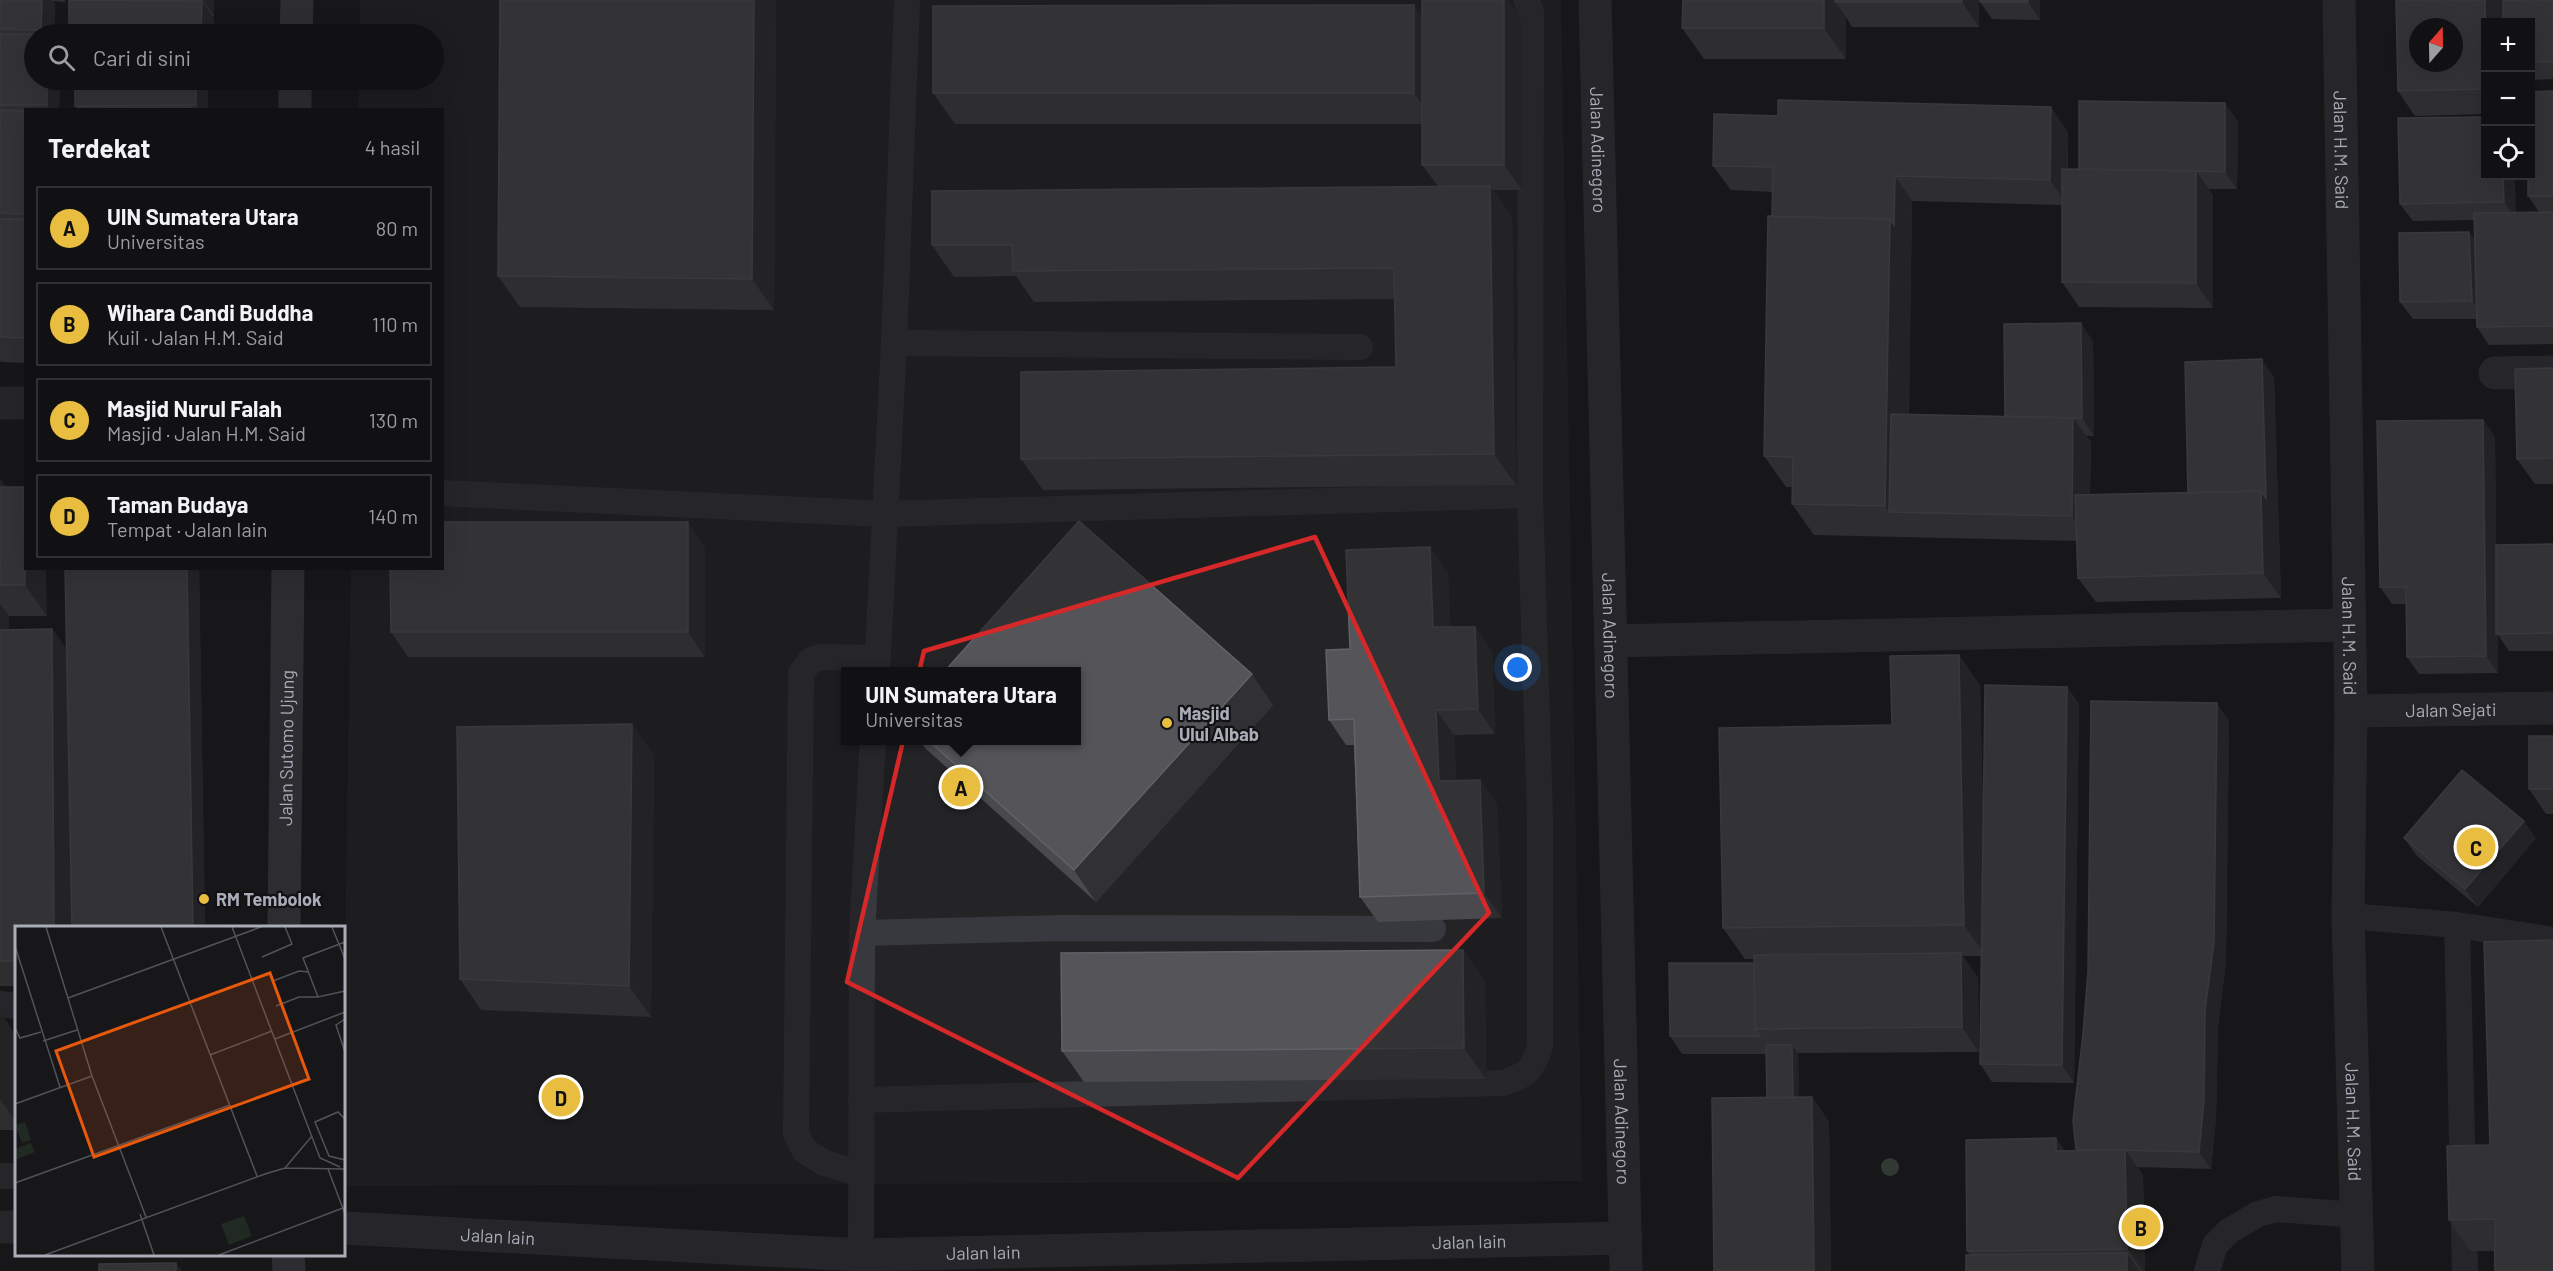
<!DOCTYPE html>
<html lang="id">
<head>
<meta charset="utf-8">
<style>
  :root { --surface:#111113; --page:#1e1f21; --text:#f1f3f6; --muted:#9c9da0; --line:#303133; --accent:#e9bd40 }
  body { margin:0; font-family:Barlow,sans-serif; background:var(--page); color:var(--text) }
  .controls { position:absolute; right:18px; top:18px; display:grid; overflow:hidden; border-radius:0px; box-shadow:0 6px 24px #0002 }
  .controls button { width:54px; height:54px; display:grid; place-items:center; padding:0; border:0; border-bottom:2px solid var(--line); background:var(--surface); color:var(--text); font:30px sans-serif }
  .compass { position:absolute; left:2409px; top:18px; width:54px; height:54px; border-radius:50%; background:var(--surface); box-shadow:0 6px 24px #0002; rotate:20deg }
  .you { position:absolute; left:1518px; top:668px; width:21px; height:21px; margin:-15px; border:4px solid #fff; border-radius:50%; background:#1a73e8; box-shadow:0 0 0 9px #1a73e833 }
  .badge { display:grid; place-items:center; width:39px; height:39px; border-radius:50%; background:var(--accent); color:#111; font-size:20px; font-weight:700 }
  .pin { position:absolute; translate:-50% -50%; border:3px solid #fff; box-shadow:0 2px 6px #0006 }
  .popup { position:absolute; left:841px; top:667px; width:240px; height:78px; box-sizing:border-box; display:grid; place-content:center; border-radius:0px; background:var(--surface); filter:drop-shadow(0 2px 4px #0005); font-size:20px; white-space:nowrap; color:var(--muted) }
  .popup b { font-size:22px; color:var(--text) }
  .popup::after { content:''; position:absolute; left:50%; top:100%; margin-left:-12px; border:12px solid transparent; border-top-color:var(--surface) }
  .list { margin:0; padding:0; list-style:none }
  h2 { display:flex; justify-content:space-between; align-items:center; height:78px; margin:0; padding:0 24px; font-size:26px }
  h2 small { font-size:20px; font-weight:400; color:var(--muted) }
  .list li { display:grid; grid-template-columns:39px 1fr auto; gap:18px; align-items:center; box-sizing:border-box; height:84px; margin:0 12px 12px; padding:0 12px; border:2px solid var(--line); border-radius:0px }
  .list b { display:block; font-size:22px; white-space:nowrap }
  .list p { margin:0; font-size:20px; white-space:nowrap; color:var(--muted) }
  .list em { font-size:20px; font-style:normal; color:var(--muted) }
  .icon { flex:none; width:33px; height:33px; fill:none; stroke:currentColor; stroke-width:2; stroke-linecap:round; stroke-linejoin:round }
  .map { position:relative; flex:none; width:2553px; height:1271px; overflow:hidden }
  .search { position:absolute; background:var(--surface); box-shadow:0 6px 24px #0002; left:24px; top:24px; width:420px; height:66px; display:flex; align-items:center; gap:15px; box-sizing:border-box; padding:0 21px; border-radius:33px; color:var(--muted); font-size:22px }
  .panel { position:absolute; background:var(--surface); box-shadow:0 6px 24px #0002; left:24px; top:108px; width:420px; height:462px; border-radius:0px }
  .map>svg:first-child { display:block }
</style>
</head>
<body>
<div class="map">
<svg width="2553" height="1271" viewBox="0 0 2553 1271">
  <rect width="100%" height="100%" fill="#171719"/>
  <path fill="#242326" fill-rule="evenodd" d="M360,0H1561L1582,1181L344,1186V1006L351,569L442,568V110L358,109L359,80H434V34H360ZM846,672H1076V740H846Z"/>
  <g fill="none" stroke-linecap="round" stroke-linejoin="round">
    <path stroke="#38393e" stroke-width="26" d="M894,343L1360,347
      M442,493L886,514L1530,495
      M877,672L894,343L907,0
      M2348,916L2457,925L2553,940
      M2457,925L2465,1271
      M862,933L1062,928L1433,929
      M0,1004L16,1006
      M861,1100L1503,1083C1527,1075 1532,1071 1540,1047V818L1530,495L1531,12L1526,0
      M862,1174L824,1163L804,1150L796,1133L801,673L811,660L821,657L878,658
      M0,1176H16
      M861,1255L862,933L873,740
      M2207,1271L2215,1245L2229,1231L2258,1214L2276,1209L2358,1215"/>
    <g stroke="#38393e" stroke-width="33">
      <path id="s1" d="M1595,0L1626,1271"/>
      <path d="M2495,373L2553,372"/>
      <path d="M0,403H26"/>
      <path d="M1611,641L2349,625"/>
      <path id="s2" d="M2351,711L2553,708"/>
      <path d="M0,1227H16"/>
      <path id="s3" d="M344,1228L861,1255L1626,1238"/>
    </g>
    <path stroke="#38393e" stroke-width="33" id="s4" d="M2339,0L2351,711L2348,916L2358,1271"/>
    <g stroke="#47484e" stroke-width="33">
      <path d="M296,34L297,0"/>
      <path d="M295,110V80"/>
      <path id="s5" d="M284,928L288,568"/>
      <path d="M288,1254L289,1271"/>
    </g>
  </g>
  <circle fill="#526356" cx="1890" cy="1167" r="9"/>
  <path fill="#49494e" d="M0,0H65V2L53,1L55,4L54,34H34L60,80L59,110H26V363L1,362L0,361Z
    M69,0H214V16H212L214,19V34H69Z
    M500,0H776L774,310L520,307L498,276Z
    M1422,0H1508L1521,19L1522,190H1493L1512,217L1516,485L1043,490L1021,459L1396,367L1395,299L1034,302L1016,276L954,277L932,245L1438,186L1422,165V124H955L933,93L1422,17Z
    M1683,0H1979V27H1852L1846,17V59H1704L1682,28Z
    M1980,0H2040V20L1992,19L1980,2Z
    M2396,0H2502V22H2486V114L2415,116L2398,91Z
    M2553,0V79L2530,80V22Z
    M75,80H208V110H77L75,106Z
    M2553,91V344L2489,345L2477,327V319H2413L2400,302L2475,240L2474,220L2413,221L2400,204L2486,117L2516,212H2539L2528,196Z
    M2238,121L2237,189H2208L2213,195V308L2079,307L2062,282V205L1912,201L1909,414L2005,416L2093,341L2094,436H2086L2091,442L2090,495L2188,493L2274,377L2281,598L2096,602L2078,578L2077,541L1814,535L1792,504L1793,487H1786L1764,456L1773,192L1731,190L1713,166L2068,132V169H2079Z
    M2553,368V484H2535L2517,459Z
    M2483,420L2495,437L2496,545L2553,544V651H2509L2498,635V673L2419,674L2407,657L2406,604H2392L2380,587Z
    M0,479L6,487L47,616H9V629H52L67,650L199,568L205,927H16V986H0Z
    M705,547V657H408L391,632Z
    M1430,547L1448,572L1450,627H1475L1492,652L1495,734L1454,735L1456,781L1480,780L1497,805L1502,918L1378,922L1360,897L1354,745H1346L1329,720L1350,649Z
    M1959,655L1980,686L1983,814L2067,687L2079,704L2074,1083L1992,1082L1980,1064L1981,956H1963L1978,978L1979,1052L1798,1053L1799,1098L1812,1097L1829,1122L1831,1271H1714L1767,1098L1766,1054H1682L1670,1036L1754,963V959H1745L1723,928L1892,725Z
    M1273,705L1096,902L925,748L920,741H1077Z
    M2229,721L2226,960L2218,1028L2216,1118L2211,1169L2137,1167L2143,1175L2145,1271H1966L1970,1255L1967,1251L2056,1138L2065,1151L2078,1150L2076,1149Z
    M2553,736V814H2546L2529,789Z
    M654,755L651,1017L481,1010L460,979Z
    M2404,838H2536L2478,907L2417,856Z
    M1463,950L1485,981L1486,1079L1084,1082L1062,1051Z
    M0,1012L16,1036V1130H0Z
    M2490,1145L2494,1251H2470L2449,1220Z"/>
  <path fill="#313134" d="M42,0H52L55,4L54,34H44L41,30Z
    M203,0H214V16Z
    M754,0H776L774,310L752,279Z
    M1504,0H1508L1521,19L1522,190L1504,165Z
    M1824,0H1846L1835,2L1846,17V59L1824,28Z
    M1962,0H1979V27L1962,2Z
    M2028,0H2040V20L2028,2Z
    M2485,0H2502V22H2486Z
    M202,1L214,19V34H201Z
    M1414,5L1436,36V124L1414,93Z
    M47,80H60L59,110H49L47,105Z
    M196,80H208V110H199L196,105Z
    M2225,103L2238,121L2237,189L2225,172Z
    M2051,107L2068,132L2067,205L2050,180Z
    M2196,171L2213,195V308L2196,283Z
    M1895,176L1912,201L1907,513L1889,512L1885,506L1890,219Z
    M2503,176H2515L2516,220L2504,202Z
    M1490,186L1512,217L1516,485L1494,454Z
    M2469,232L2482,250L2484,318L2472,301Z
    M2081,323L2093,341L2094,436L2082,418Z
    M2262,359L2274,377L2281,598L2263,573L2261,491Z
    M2073,418L2091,442L2089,541L2072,516Z
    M2483,420L2495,437L2497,634H2496L2498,635V673L2486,656Z
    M0,479L7,489L0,508Z
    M24,487L26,489V568H46L47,616L25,585Z
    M688,522L705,547V657L688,632Z
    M1430,547L1448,572L1451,652L1433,627Z
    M187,568H199L205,927H193Z
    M0,604L9,616V641L0,628Z
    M1475,627L1492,652L1495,734L1478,709Z
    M52,629L70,654L71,927H54Z
    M1959,655L1980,686L1986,956L1964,925Z
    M1252,674L1273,705L1096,902L1074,870Z
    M2067,687L2079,704L2074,1083L2062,1065Z
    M2217,703L2229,721L2226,960L2218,1028L2216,1118L2211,1169L2199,1152L2205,1010Z
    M1436,710L1454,735L1457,806L1439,781Z
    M632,724L654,755L651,1017L629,986Z
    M1480,780L1497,805L1502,918L1484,893Z
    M2524,821L2536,838L2478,907L2465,889Z
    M1463,950L1485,981L1486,1079L1464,1048Z
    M1961,953L1978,978L1979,1052L1962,1027Z
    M0,1012L16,1036V1122L0,1099Z
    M1792,1045L1798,1054L1800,1123L1793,1114Z
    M1812,1097L1829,1122L1831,1271H1814Z
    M2056,1138L2073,1162L2056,1151Z
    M2125,1150L2143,1175L2145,1271H2143L2127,1249Z
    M2127,1253L2139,1271H2127Z
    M176,1263L182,1271H176Z"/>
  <path fill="#545459" stroke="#616268" stroke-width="1.5" fill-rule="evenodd" d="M0,0H42L41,30L0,29Z
    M69,0L202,1L201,34H69Z
    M500,0H754L752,279L498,276Z
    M1422,0H1504V165H1422Z
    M1683,0H1824V28H1682Z
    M1835,0H1962V2H1835Z
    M1980,0H2028V2H1980Z
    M2396,0H2485L2486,89L2398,91ZM2418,27H2454V63H2418Z
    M2503,0H2553V62H2530V22H2503Z
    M1414,5V93H933V6Z
    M0,34H37H34V80H47V105H0Z
    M75,80H196V105L75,106Z
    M2553,91V196H2528V176H2530V92Z
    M1778,100L2051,107L2050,180L1895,176L1894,225L1890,219L1772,217L1773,167L1713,166L1714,114L1778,116Z
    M2079,101L2225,103V172L2196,171L2079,169Z
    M191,105V110H79V106Z
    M0,110L26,111V214L0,213Z
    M2486,117V176H2503L2504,202L2400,204L2398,118Z
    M2062,169L2196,171V283L2062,282Z
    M1490,186L1494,454L1021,459V372L1396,367L1394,268L1013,271L1012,245H932V191Z
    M2553,212V326L2477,327L2474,213Z
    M1768,216L1890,219L1885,506L1792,504L1793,457L1764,456Z
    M0,219H26V338L0,337Z
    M2469,232L2472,301L2400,302L2399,233Z
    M2081,323L2082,418L2005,416L2004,324Z
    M2262,359L2266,498L2261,491L2188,493L2185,362Z
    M2553,368V458L2517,459L2515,369Z
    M1891,414L2073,418L2072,516L1889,512Z
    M2483,420L2486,656L2407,657L2406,587H2380L2377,421Z
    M0,487H24L25,585H0Z
    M2261,491L2263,573L2078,578L2075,495Z
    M1079,521L1252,674L1074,870L929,741H1077V672H944Z
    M442,522H688V632H391L390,568H442Z
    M2553,544V633L2496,634V545Z
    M1430,547L1433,627H1475L1478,709L1436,710L1439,781L1480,780L1484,893L1360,897L1354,719L1329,720L1326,650L1350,649L1346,550Z
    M65,568H187L193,927H72Z
    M52,629L54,927H16V961H0V630Z
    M1959,655L1964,925L1723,928L1719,728L1892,725L1890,656Z
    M1985,685L2067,687L2062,1065L1980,1064Z
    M2091,701L2217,703L2214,942L2205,1010L2204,1100L2199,1152L2076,1149L2073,1121L2083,1034L2088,972Z
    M632,724L629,986L460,979L457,727Z
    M2529,736H2553V789H2529Z
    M2462,770L2524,821L2465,889L2404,838Z
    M2553,940V1271H2495L2494,1219L2449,1220L2447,1146L2490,1145L2484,942Z
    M1463,950L1464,1048L1062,1051L1061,953Z
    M1961,953L1962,1027L1755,1029L1754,955Z
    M1669,963H1754L1755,1029L1760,1036H1670Z
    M1766,1045H1792L1793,1098H1767Z
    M1812,1097L1814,1271H1714L1712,1098Z
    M2056,1138V1151L2125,1150L2127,1249L1967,1251L1966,1140Z
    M2127,1253V1271H1966V1255Z
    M176,1263V1271H99V1264Z"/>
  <path d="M0 0H2553V1271H0ZM1315,537L1489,913L1238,1178L847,982L924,651Z" fill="#171719" fill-opacity=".55" fill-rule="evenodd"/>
  <path fill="none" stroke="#d62828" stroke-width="4.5" stroke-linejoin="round" d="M1315,537L1489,913L1238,1178L847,982L924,651Z"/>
  <g fill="#e9bd40" stroke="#121214" stroke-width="2">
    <circle cx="1167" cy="723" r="6"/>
    <circle cx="204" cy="899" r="6"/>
  </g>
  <g text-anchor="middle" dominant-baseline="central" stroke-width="4.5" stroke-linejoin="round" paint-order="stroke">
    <g font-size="18" fill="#aaadb8" stroke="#121214">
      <text stroke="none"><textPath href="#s1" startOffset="150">Jalan Adinegoro</textPath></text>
      <text stroke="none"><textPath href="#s4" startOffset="150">Jalan H.M. Said</textPath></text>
      <text stroke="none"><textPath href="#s1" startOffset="636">Jalan Adinegoro</textPath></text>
      <text stroke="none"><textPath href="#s4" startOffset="636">Jalan H.M. Said</textPath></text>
      <text stroke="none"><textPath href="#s2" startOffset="100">Jalan Sejati</textPath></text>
      <text stroke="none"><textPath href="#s5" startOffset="180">Jalan Sutomo Ujung</textPath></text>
      <text stroke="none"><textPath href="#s1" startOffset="1122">Jalan Adinegoro</textPath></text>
      <text stroke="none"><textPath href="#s4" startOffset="1122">Jalan H.M. Said</textPath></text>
      <text stroke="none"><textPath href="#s3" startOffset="154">Jalan Iain</textPath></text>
      <text stroke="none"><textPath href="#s3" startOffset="1126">Jalan Iain</textPath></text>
      <text stroke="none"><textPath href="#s3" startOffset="640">Jalan Iain</textPath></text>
    </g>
    <g font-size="18" font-weight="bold" fill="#aaadb8" stroke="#121214" text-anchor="start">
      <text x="1179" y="713">Masjid<tspan x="1179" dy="21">Ulul Albab</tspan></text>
      <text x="216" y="899">RM Tembolok</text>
    </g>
  </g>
  <g transform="translate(15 926)">
    <rect width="330" height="330" fill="#171719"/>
    <path d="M10,196L16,214L7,217L0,199ZM16,217L20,226L0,234V223ZM229,290L237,310L214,319L206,298Z" fill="#212923"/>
    <path fill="none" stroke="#525359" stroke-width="1.5" d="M31,1L77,150L131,291M146,1L242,250M217,1L305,232L325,241M317,1L330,33M330,16L288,32L303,71L330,65M0,20L45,161M247,31L277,18L270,1M258,55L284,45L293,46M53,72L246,1M261,80L284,71H303M330,93L321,99L330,126M0,102L5,112L26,106M260,113L330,86M28,115L62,104M195,129L257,105M0,178L77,150M330,193L323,186L300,196L314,230L330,234M270,242L297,210M313,243L330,288M0,257L215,179M125,288L139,329M30,329L250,248L270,242L330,243M204,329L328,282"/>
    <path fill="#e8590c" fill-opacity="0.15" stroke="#e8590c" stroke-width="3" d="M255,47L294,153L79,231L41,125Z"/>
    <rect width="330" height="330" fill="none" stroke="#aaadb8" stroke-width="3"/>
  </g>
</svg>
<div class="controls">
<button>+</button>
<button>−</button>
<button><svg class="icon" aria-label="locate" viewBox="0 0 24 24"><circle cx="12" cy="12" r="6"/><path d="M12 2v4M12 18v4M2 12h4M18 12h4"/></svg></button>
</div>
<svg class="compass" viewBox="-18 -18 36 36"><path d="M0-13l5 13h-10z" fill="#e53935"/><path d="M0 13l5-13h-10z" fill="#9c9da0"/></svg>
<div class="you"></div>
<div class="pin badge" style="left:961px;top:787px">A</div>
<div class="popup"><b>UIN Sumatera Utara</b>Universitas</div>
<div class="pin badge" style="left:2141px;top:1227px">B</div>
<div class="pin badge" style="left:2476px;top:847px">C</div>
<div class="pin badge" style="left:561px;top:1097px">D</div>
<div class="search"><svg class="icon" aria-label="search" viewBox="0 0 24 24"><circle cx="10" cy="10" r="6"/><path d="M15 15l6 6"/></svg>Cari di sini</div>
<section class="panel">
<h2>Terdekat<small>4 hasil</small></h2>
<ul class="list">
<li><span class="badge">A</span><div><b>UIN Sumatera Utara</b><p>Universitas</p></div><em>80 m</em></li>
<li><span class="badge">B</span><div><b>Wihara Candi Buddha</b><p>Kuil · Jalan H.M. Said</p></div><em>110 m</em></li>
<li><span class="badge">C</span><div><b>Masjid Nurul Falah</b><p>Masjid · Jalan H.M. Said</p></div><em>130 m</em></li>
<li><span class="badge">D</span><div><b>Taman Budaya</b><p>Tempat · Jalan Iain</p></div><em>140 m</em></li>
</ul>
</section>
</div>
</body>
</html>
